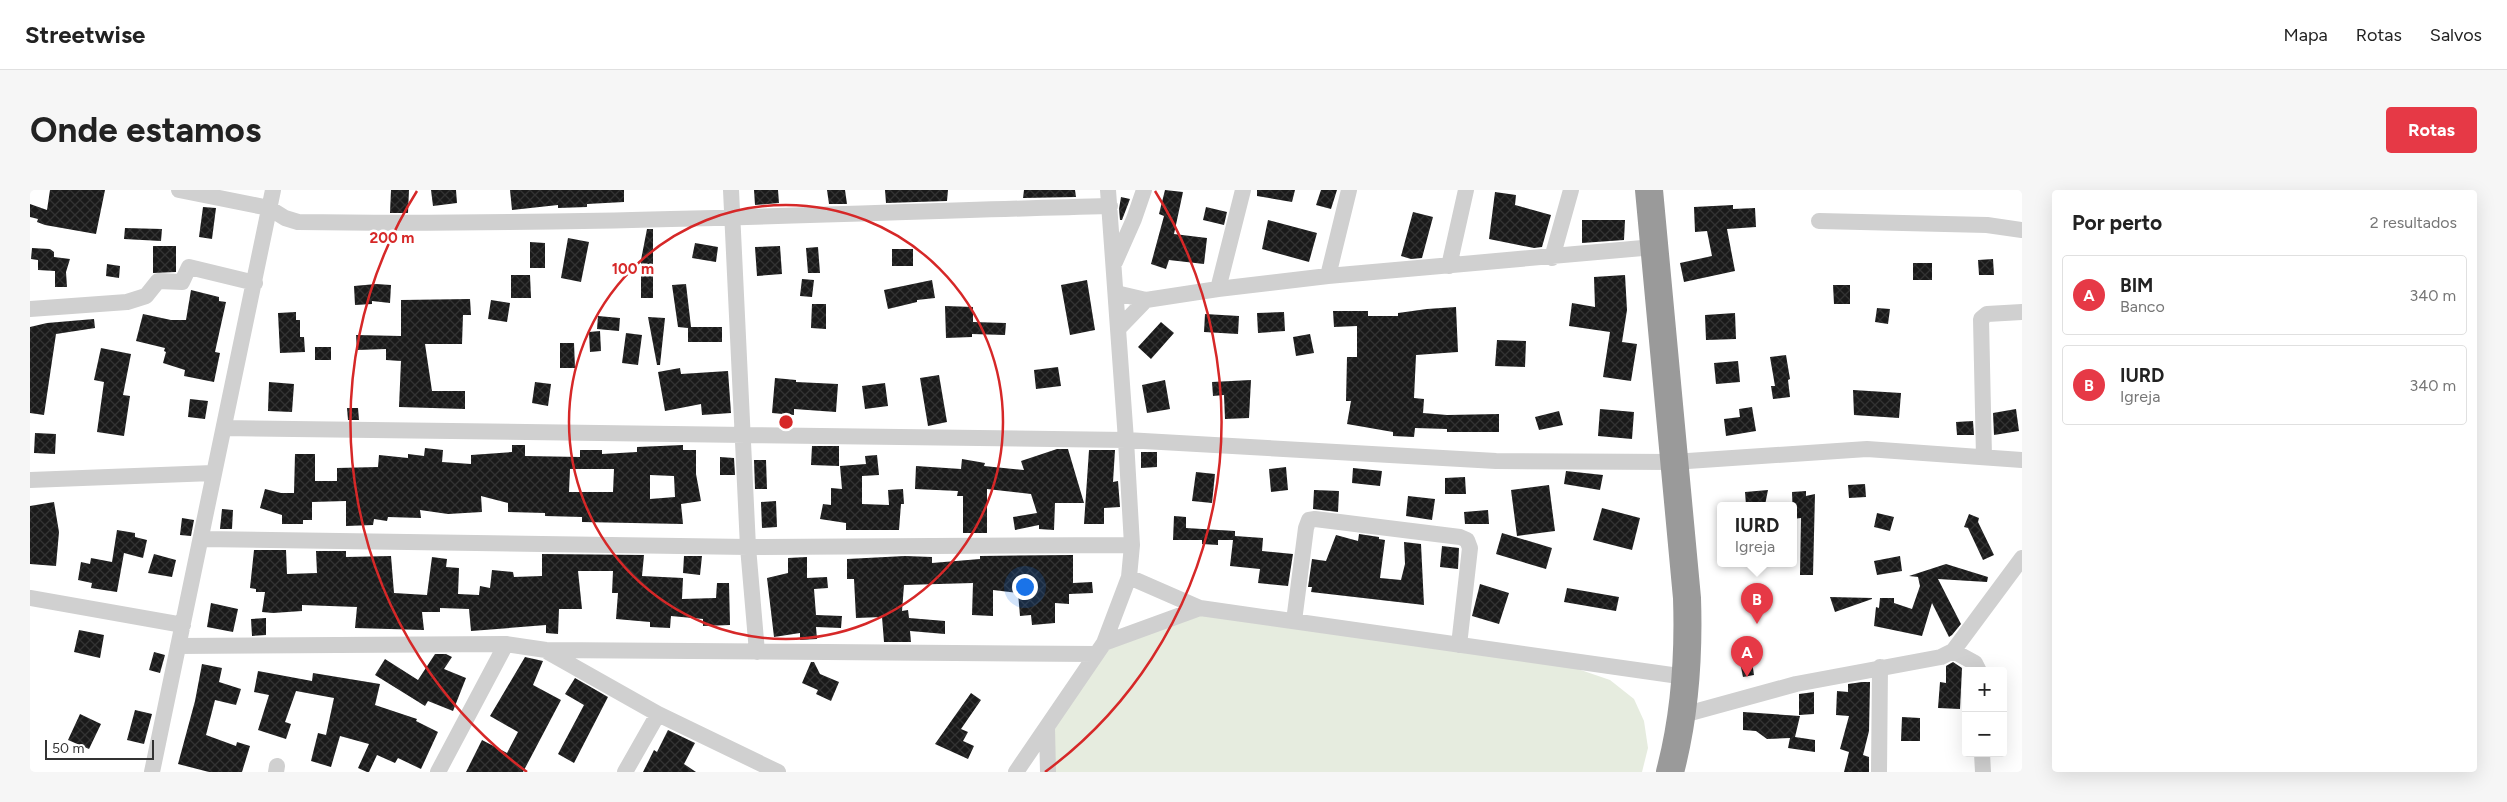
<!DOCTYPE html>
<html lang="pt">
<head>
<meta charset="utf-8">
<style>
  :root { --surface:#fff; --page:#f6f6f6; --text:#222; --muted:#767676; --line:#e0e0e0; --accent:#e63946 }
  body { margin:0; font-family:Figtree,sans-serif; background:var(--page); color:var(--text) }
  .controls { position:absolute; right:15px; bottom:15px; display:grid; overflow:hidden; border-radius:5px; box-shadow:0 5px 20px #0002 }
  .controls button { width:45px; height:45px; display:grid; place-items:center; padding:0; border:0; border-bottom:1px solid var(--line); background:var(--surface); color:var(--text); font:25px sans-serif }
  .scale { position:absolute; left:15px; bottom:12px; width:109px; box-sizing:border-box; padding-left:5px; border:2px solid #333; border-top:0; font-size:14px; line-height:18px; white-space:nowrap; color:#333; -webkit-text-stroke:4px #fff; paint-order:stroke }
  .you { position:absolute; left:994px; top:396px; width:18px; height:18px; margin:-12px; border:4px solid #fff; border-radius:50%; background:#1a73e8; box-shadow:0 0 0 8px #1a73e833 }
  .badge { display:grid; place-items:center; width:32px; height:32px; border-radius:50%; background:var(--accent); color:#fff; font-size:16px; font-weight:700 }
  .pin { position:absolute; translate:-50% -41px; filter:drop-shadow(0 1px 2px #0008) }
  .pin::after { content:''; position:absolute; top:26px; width:18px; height:15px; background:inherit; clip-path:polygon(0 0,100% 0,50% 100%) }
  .popup { position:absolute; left:1687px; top:312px; width:80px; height:65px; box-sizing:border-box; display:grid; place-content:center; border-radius:5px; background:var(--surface); filter:drop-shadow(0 1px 4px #0005); font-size:16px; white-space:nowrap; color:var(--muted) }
  .popup b { font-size:19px; color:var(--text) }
  .popup::after { content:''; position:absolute; left:50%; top:100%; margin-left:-10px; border:10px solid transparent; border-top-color:var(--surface) }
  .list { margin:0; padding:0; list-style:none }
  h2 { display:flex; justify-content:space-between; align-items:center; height:65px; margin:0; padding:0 20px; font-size:21px }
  h2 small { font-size:16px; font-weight:400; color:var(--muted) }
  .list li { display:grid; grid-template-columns:32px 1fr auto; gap:15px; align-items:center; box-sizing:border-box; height:80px; margin:0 10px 10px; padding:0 10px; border:1px solid var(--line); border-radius:5px }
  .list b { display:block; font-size:19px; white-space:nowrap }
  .list p { margin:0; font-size:16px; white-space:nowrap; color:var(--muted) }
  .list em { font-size:16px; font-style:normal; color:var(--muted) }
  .map { position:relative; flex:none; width:1992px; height:582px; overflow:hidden; border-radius:5px }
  header { display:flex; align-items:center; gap:30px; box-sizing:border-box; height:70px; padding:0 25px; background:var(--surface); border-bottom:1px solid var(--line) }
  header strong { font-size:24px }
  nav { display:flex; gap:28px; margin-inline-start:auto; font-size:18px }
  .intro { display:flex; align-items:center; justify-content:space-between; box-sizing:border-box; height:120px; padding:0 30px }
  h1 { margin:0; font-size:35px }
  .button { padding:12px 22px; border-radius:5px; background:var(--accent); color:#fff; font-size:18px; font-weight:700 }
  main { display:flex; gap:30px; padding:0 30px }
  aside { flex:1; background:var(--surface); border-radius:5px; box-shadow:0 5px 20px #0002 }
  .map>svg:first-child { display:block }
</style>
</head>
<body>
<header>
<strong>Streetwise</strong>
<nav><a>Mapa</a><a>Rotas</a><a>Salvos</a></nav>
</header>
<div class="intro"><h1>Onde estamos</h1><a class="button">Rotas</a></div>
<main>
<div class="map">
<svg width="1992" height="582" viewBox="0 0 1992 582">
  <defs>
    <pattern id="building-cross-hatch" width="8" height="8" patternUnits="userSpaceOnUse" patternTransform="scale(1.25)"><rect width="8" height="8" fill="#1a1a1a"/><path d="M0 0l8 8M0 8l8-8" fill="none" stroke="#333"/></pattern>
  </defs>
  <rect width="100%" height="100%" fill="#fff"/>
  <path fill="#e6ecdf" d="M1171,423L1539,476L1580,490L1604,509L1614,531L1618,558L1612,582H1025L1024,537L1078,458Z"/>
  <path fill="url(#building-cross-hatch)" fill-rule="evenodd" d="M20,0H75L66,44L15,35L7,32L8,29L0,27V14L17,20Z
    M361,0H379L378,23H360Z
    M401,0H426L427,13L403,16Z
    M480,0H594V12L557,14V17L528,18V15L482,20Z
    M724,0H748L749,13L725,15Z
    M797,0H815L817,14H799Z
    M855,0H918L917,11L856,13Z
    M994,0H1045L1046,7L993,8Z
    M1135,0L1153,2L1144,44L1177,48L1174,74L1139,70L1136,79L1121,74L1134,26L1129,24Z
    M1227,0H1265L1262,12L1227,6Z
    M1291,0H1307L1301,19L1286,15Z
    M1465,2L1486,5L1485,15L1521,25L1512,57L1504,58L1459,49Z
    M1091,7L1100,9L1092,30H1090L1089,19Z
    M1703,15V19L1725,18L1726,37L1697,39L1705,81L1654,92L1650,73L1682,66L1677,41L1665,42L1664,17Z
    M173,17L186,18L182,49L169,47Z
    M1176,17L1197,22L1194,35L1173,30Z
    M1383,22L1403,27L1392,68L1381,69L1371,66Z
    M1238,30L1287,43L1279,72L1232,59Z
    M1552,30H1595L1594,50L1552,53Z
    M95,38L132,39L131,51L94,49Z
    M617,39H623V108H611V70Z
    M538,48L559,52L551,92L531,88Z
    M500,52L515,53V78H500Z
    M665,53L688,57L686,72L662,68Z
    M123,56H146V82L123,83Z
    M750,56L752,84L727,86L725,57Z
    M788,57L790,83H778L776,58Z
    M2,58L20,59L24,62V67L40,69L36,82L37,97H25V81L8,80V70L1,69Z
    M862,59H883V76H862Z
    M1963,69L1964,85H1949L1948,70Z
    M1883,73H1902V90H1883Z
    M77,74L90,76L89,88L76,86Z
    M481,85H500L501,108H481Z
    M1595,85L1597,120L1592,152L1607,154L1601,191L1573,187L1580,142L1539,136L1542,113L1565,117L1564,87Z
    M772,89L784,90L782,107L770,106Z
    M902,90L905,108L887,110V112L858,119L854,100Z
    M1057,90L1065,140L1040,145L1031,95Z
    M346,94L361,95L360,113L342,111V114L325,115L324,96Z
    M656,94L661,137H692V152H658V138L648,137L642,95Z
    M1803,95H1820V114H1804Z
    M161,100L189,107V111L196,112L185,162L190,163L184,192L154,186L155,180L133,173L136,162L134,161L135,158L106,151L113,124L141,130H156Z
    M440,109L441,125H433L432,154H395L402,201H435V219L369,217L371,171L356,170V159L327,160L326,145L371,146V110Z
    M461,110L480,113L477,132L458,129Z
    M782,114H796V139L781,138Z
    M915,116L943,117V132L976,133L975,145L942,144V147L916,148Z
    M1426,117L1428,162L1386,165L1384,208L1394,209L1393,223L1417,225L1469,224V242H1417V239L1385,238L1384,247L1363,246V242L1317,234L1321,211H1316L1317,167H1327V136L1304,137L1303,121H1338V126H1368V123L1397,119Z
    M1847,118L1860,119L1858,134L1845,132Z
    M266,122V130H270V147H274L275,162L250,163L248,123Z
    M1254,122L1255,141L1228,143L1227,123Z
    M1705,123L1706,149L1676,150L1675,125Z
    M1175,124L1209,126L1208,144L1174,142Z
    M568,126L590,128L589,141L567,139Z
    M618,127L635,128L630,175H627Z
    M64,129L65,138L26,144L14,225L0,223V137L17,133Z
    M1131,132L1144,143L1121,169L1108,157Z
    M570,141L571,161L560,162L559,142Z
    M596,143L612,145L608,175L592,173Z
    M1280,144L1284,163L1266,166L1263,147Z
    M1467,150L1496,151L1495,177L1465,176Z
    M530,153H544L545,178H530Z
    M285,157H301V170H285Z
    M71,158L101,164L93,205L100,206L94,246L67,242L74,192L64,190Z
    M1756,165L1760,189L1758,190L1760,207L1743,209L1741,196H1745L1740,167Z
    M1708,171L1710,192L1686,194L1684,173Z
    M1028,177L1031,196L1006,199L1004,180Z
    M650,178L651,184L698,181L701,223L672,225L671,214L635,221L628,182Z
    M909,185L917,232L898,236L890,188Z
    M745,188L766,190V192L808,194L806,222L764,219V225L742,223Z
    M1135,190L1140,219L1117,223L1112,195Z
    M1221,190L1219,228L1195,229L1194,205L1183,206L1182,192Z
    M239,192L264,194L262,222L238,221Z
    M505,192L521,194L518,216L502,213Z
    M855,193L858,216L835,219L832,196Z
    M1823,200L1871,203L1869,228L1824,225Z
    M160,209L178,211L175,229L158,227Z
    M1722,217L1726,241L1696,246L1694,229L1710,227L1709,219Z
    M317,218H328L329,230H318Z
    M1570,219L1604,222L1602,249L1568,246Z
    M1986,219L1989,241L1964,245L1963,223Z
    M1529,221L1533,235L1509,240L1505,227Z
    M1943,231L1944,245H1927L1926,232Z
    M5,243L26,244L25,264L4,263Z
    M482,255H495V266L550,267V260H572V264L607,262V257L653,255V260H666V284L671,311L651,314L653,334L552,332V327L515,326V323L478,322V313L451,306L452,322L418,324L390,320L391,328L358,327L357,331L344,329L343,335L316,336V311L282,312V330H273V334H252V325L230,318L235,299L251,303H264L265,264H285V291H307V278L348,277L349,265L378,268V264L394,266L395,258L413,260L412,272L441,274V265L482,262ZM540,279H584L583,302H539ZM620,285L644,286L645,307L620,309Z
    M782,256H809V276L781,275Z
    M1027,259H1038L1054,313H1025L1024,340L1009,339V335L985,340L983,327L1007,323L1001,304L957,299V343H933V306H927L928,301L885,299L886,276L931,279L932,269L955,273L954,276L994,280L991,271Z
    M1059,260H1085L1083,292L1088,291L1090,317L1074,318V334H1054Z
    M1111,262H1127V277L1111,278Z
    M847,265L849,285L832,286V314L859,315L858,300L873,299L874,314H871L869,340H816V333L790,329L793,314L801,315V298L812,299L810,276L836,274L835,266Z
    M690,267L704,268L705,285H690Z
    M724,270H736L737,299H725Z
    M1256,277L1258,300L1241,302L1239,279Z
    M1323,278L1352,281L1350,296L1322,293Z
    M1536,281L1573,285L1570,300L1534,294Z
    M1166,282L1185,284L1182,313L1162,311Z
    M1435,287L1436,304H1415V288Z
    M1835,294L1836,307L1819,308L1818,295Z
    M1519,295L1525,341L1487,346L1481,300Z
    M1284,300L1309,301L1308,322L1283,319Z
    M1738,300L1735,315H1716L1715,302Z
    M1776,301V306L1785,304L1783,385H1770L1771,328L1763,329L1762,302Z
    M1378,306L1405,309L1402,330L1376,326Z
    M746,311L747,337L732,338L731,312Z
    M24,312L29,342L26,376L0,374V316Z
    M1572,318L1610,328L1602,360L1563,350Z
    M192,319L203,320L202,339H190Z
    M1458,320L1459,334H1435L1434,322Z
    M1847,323L1864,327L1860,341L1844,337Z
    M1939,324L1949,328L1948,332L1964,365L1953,370L1938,338L1934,337Z
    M1144,326L1156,327V338L1205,341V346L1233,348L1232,361L1263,364L1258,396L1228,393L1230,379L1200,376L1203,350H1188V355L1172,354V350H1143Z
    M152,328L164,330L161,346L150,345Z
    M87,340L105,343V347L117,350L113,368L94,363L87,402L61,398L62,393L48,390L51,372L60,374L61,368L82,372Z
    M1472,343L1522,358L1516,379L1466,364Z
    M1329,344L1349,347V349L1355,350L1350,388L1371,390L1375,374L1374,352L1391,354L1394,415L1281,402L1282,397H1278L1282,369L1296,371L1306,345L1328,351Z
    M1412,356L1429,358L1428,379L1410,377Z
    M224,360H256L257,384L287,383L286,361H316V367L361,366L364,403L397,405L402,367L417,369L416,377L429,378L428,404L449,405L450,396L460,398L462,380L483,382L484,387L512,386V364L614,365L612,386L653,388L652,409L686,408L687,393H699L700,435L673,436V429L641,426L640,438L620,437V432L586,429L588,403H582L583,381H548L552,419H529L528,444L516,443V435L441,441L439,419L410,418V422H392L394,440L325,438L327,417L272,415V421L243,423L232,422L235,402H226V399L220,398Z
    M124,364L146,370L142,387L118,383Z
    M1043,365V393L1062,392L1063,403L1039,404V414L1025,413V433L1002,435L1001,425L990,426L988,403L963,400V426L942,425L943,393L874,395L872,421L878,420L879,428L915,431V444L880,441L881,452H854L852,427L826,428L824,389H817V369L875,366L902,367V373L950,369V366Z
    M654,366H672L670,385L653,383Z
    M1870,366L1872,381L1847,385L1844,371Z
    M777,367V388L797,387L798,398L784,399L786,425L812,426L811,438L786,437L787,449L770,450V443L744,447L737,388L758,383V368Z
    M1916,374L1958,387L1957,392L1908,389L1931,434L1922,445L1919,447L1902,413L1892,446L1844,436L1846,417L1849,418L1850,408H1864V413L1882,419L1890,396L1888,387L1879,386Z
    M1450,394L1479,403L1469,434L1442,426Z
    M1537,398L1589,407L1586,421L1534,412Z
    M1800,407L1842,408V409L1805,422Z
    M181,413L208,419L203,442L177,437Z
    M236,428V445L222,446L221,429Z
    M49,440L74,445L70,468L44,462Z
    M124,462L135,465L130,483L119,480Z
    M405,464H416L422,467L414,479L436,488L423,521L398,511L395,516L345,485L355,469L388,490Z
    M1721,465L1724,485L1713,487L1709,467Z
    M495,467L513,471L503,495L531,510L493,582H436L452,550L477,563L488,542L460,526Z
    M781,472H784L790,484L809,492L801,511L786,504L788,500L772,493Z
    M1923,472L1932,478L1930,519L1908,518L1910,492L1916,493V476Z
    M172,474L192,478L189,492L211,499L206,515L185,510L176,545L206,556L207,552L220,556L212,582H179L148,574L165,511Z
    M228,481L282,491L283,483L350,494L345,515L387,529L386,531L408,542L391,579L368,568L365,573L347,565L339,582H337L328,578L339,554L310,546L301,577L281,571L288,543L296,545L304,508L266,501L255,532L261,534L256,549L228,540L239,505L224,502Z
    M545,488L578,507L544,573L528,564L554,515L535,504Z
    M1832,492H1840L1839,541L1833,565L1839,567V582H1814L1819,562L1810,559L1819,526L1806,525L1807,501L1818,502V494Z
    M1784,502V524L1769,525V504Z
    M941,503L951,510L931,539L938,542L933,551L944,556L938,569L905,554Z
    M105,520L122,524L114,554L97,550Z
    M1713,522L1770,526L1765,547L1785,550V562L1758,558L1760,548L1737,549L1726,541L1713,540Z
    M50,524L71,534L59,559L38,550Z
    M1872,527L1890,528V551H1871Z
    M638,540L665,553L654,574L666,582H613L624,560L627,562Z"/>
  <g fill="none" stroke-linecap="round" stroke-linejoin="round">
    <path stroke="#d0d0d0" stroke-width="16" d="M149,0L239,18L255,28L268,32C539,36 809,23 1080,16
      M701,0L718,357L727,462
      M1789,31L1957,35L1992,40
      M1522,68L1541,0
      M1085,72L1104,29L1114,0
      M1419,76L1436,0
      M1298,86L1319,0
      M1188,99L1213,0
      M1086,103L1116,110L1188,99L1298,86L1624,57
      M0,119L97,112L116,106L128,91L152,92L159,77L225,93
      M1088,139L1116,110
      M194,238L1096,250L1466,271L1643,272L1837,259L1992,270
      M1954,267L1951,129L1957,124L1992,122
      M0,290L183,283
      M172,349L718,357L1102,355
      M1099,387L1170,418L1656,487
      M0,408L153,435
      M1264,431L1276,338L1279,330L1285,329L1430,347L1437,350L1440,358L1429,455
      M1074,453L1170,418
      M148,456L476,454L516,460L1066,464
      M1923,461L1945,473L1949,481
      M518,462L628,524L748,582
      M1653,525L1766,494L1911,467L1923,461L1992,368
      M1017,538L1018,582
      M1952,563L1953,582
      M122,582L243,0
      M246,582L247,576
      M408,582L476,454
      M595,582L628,524
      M986,582L1074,453L1099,387L1102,355L1096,250L1078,0
      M1849,582L1850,477"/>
    <path stroke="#9a9a9a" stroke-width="28" d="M1619,0L1657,408C1659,467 1655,525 1640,582"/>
  </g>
  <g fill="none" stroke="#d62828" stroke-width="2.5">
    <circle cx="756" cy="232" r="217"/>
    <path d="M497 582A435 435 0 0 1 387 1M1125 1A435 435 0 0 1 1015 582"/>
  </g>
  <circle cx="756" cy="232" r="8" fill="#d62828" stroke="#fff" stroke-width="2.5"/>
  <g font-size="15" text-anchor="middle" font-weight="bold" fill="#d62828" stroke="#fff" stroke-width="5" stroke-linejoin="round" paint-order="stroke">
    <text x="362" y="53">200 m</text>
    <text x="603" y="84">100 m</text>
  </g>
</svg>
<div class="controls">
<button>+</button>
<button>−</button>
</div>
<div class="scale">50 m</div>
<div class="you"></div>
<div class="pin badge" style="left:1717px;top:487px">A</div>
<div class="pin badge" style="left:1727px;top:434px">B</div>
<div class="popup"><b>IURD</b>Igreja</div>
</div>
<aside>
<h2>Por perto<small>2 resultados</small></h2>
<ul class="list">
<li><span class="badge">A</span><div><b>BIM</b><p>Banco</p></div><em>340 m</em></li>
<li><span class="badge">B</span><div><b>IURD</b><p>Igreja</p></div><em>340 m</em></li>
</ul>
</aside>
</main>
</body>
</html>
